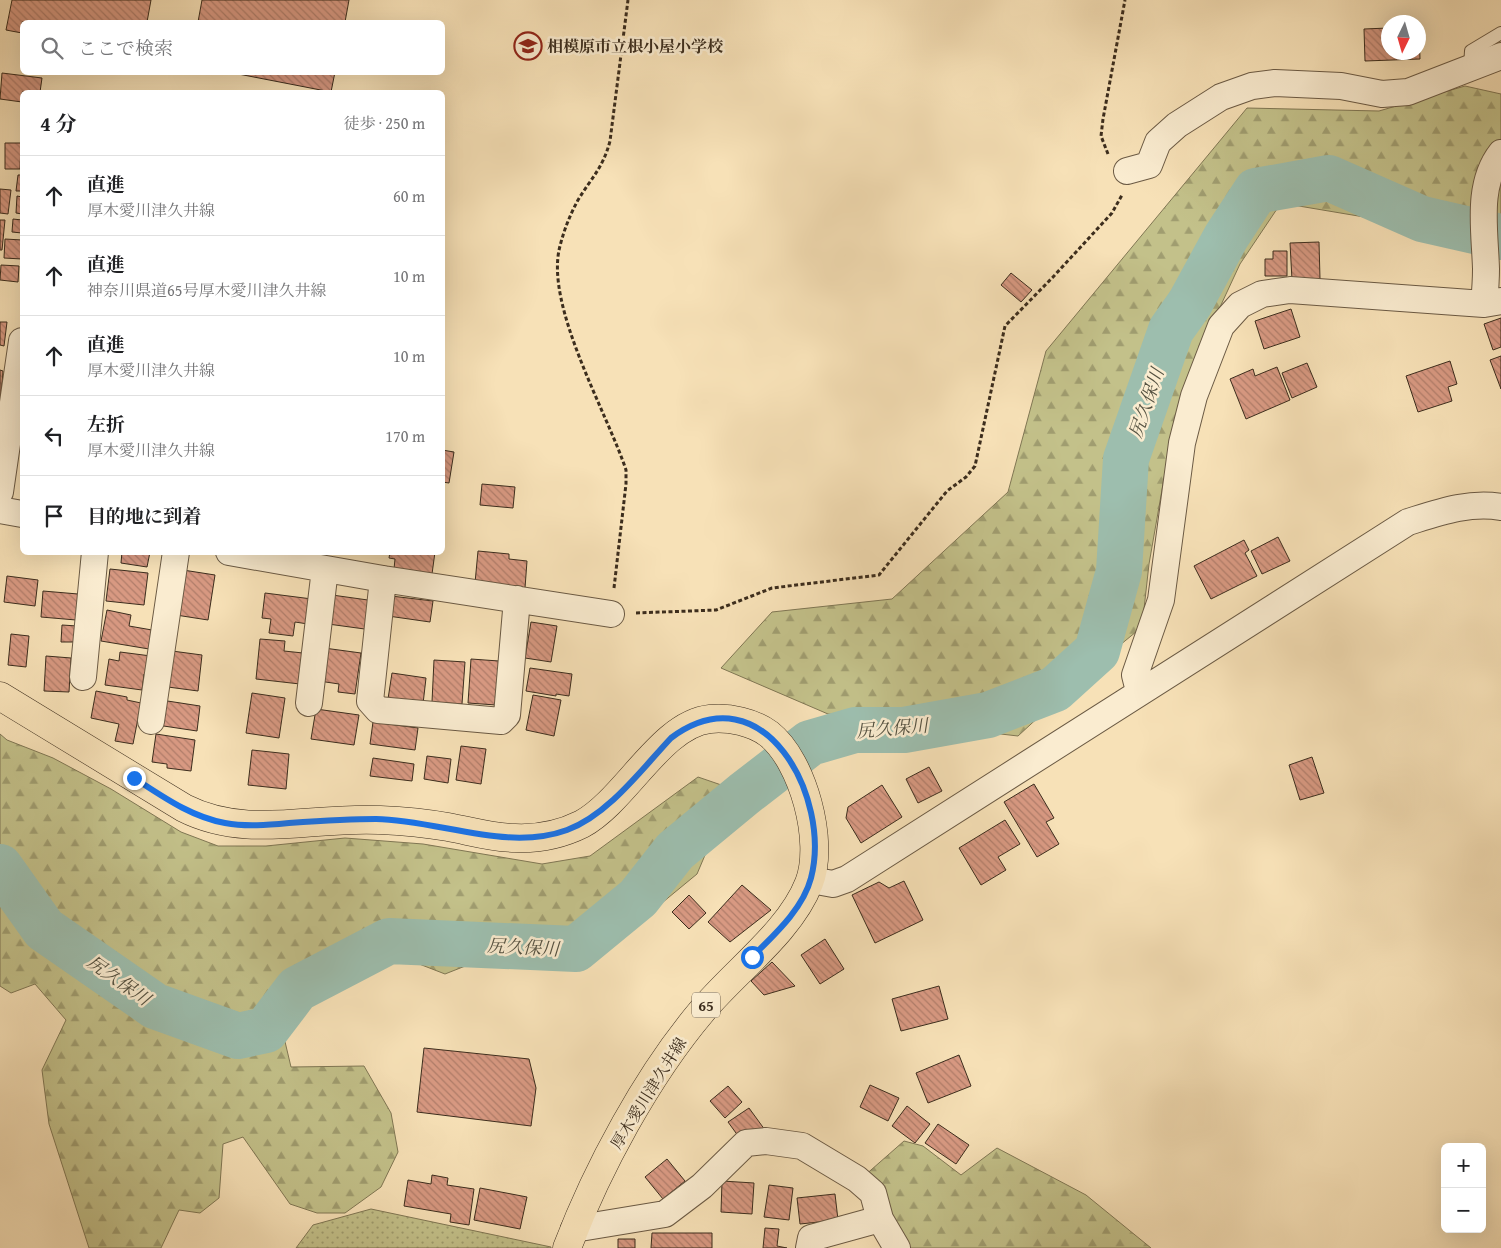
<!DOCTYPE html>
<html lang="ja">
<head>
<meta charset="utf-8">
<style>
  :root { --surface:#fff; --page:#f2f2f2; --text:#202124; --muted:#757577; --line:#e0e0e0 }
  body { margin:0; font-family:"Gentium Book Plus","Noto Serif JP",serif; background:var(--page); color:var(--text) }
  .controls { position:absolute; right:15px; bottom:15px; display:grid; overflow:hidden; border-radius:8px; box-shadow:0 5px 20px #0002 }
  .controls button { width:45px; height:45px; display:grid; place-items:center; padding:0; border:0; border-bottom:1px solid var(--line); background:var(--surface); color:var(--text); font:25px sans-serif }
  .compass { position:absolute; left:1381px; top:15px; width:45px; height:45px; border-radius:50%; background:var(--surface); box-shadow:0 5px 20px #0002; rotate:185deg }
  .stop { position:absolute; width:15px; height:15px; margin:-11px; border:4px solid #1a73e8; border-radius:50%; background:#fff }
  .stop.end { background:#1a73e8; border-color:#fff; box-shadow:0 1px 5px #0008 }
  .list { margin:0; padding:0; list-style:none }
  h2 { display:flex; justify-content:space-between; align-items:center; height:65px; margin:0; padding:0 20px; font-size:21px }
  h2 small { font-size:16px; font-weight:400; color:var(--muted) }
  .list li { display:grid; grid-template-columns:32px 1fr auto; gap:15px; align-items:center; box-sizing:border-box; height:80px; padding:0 20px; border-top:1px solid var(--line) }
  .list b { display:block; font-size:19px; white-space:nowrap }
  .list p { margin:0; font-size:16px; white-space:nowrap; color:var(--muted) }
  .list em { font-size:16px; font-style:normal; color:var(--muted) }
  .icon { flex:none; width:28px; height:28px; fill:none; stroke:currentColor; stroke-width:2; stroke-linecap:round; stroke-linejoin:round }
  .map { position:relative; flex:none; width:1501px; height:1248px; overflow:hidden }
  .search { position:absolute; background:var(--surface); box-shadow:0 5px 20px #0002; left:20px; top:20px; width:425px; height:55px; display:flex; align-items:center; gap:12px; box-sizing:border-box; padding:0 18px; border-radius:8px; color:var(--muted); font-size:19px }
  .panel { position:absolute; background:var(--surface); box-shadow:0 5px 20px #0002; left:20px; top:90px; width:425px; height:465px; border-radius:8px }
  .map>svg:first-child { display:block }
</style>
</head>
<body>
<div class="map">
<svg width="1501" height="1248" viewBox="0 0 1501 1248">
  <defs>
    <pattern id="forest-firs" width="22" height="20" patternUnits="userSpaceOnUse" patternTransform="scale(1.25)"><rect width="22" height="20" fill="#c3c18a"/><path d="M5 1l3.5 6h-7zM16 11l3.5 6h-7z" fill="#a09d70"/></pattern>
    <pattern id="park-dots" width="8" height="8" patternUnits="userSpaceOnUse" patternTransform="scale(1.25)"><rect width="8" height="8" fill="#c3c18a"/><path d="M2 2h.1M6 6h.1" fill="none" stroke="#a09d70" stroke-width="1.8" stroke-linecap="round"/></pattern>
    <pattern id="building-back-hatch" width="6" height="6" patternUnits="userSpaceOnUse" patternTransform="scale(1.25)"><rect width="6" height="6" fill="#d89982"/><path d="M-1 5l2 2M0 0l6 6M5-1l2 2" fill="none" stroke="#b07d6a"/></pattern>
  </defs>
  <rect width="100%" height="100%" fill="#f7e1b7"/>
  <filter id="stains"><feTurbulence type="fractalNoise" baseFrequency=".004" numOctaves="4"/><feColorMatrix values="0 0 0 0 .2 0 0 0 0 .09 0 0 0 0 .02 0 0 0 .5 -.17"/></filter>
  <radialGradient id="worn" r=".72"><stop offset=".6" stop-color="#630" stop-opacity="0"/><stop offset="1" stop-color="#630" stop-opacity=".3"/></radialGradient>
  <path fill="url(#forest-firs)" stroke="#807754" d="M1465,86L1501,94V249L1469,235L1416,237L1382,220L1281,203L1240,264L1201,348L1166,467L1149,564L1142,627L1092,668L1018,736L828,714L721,668L772,612L892,599L1008,492L1046,351L1247,108L1379,111Z
    M0,734L7,740L53,758L111,789L181,832L218,846H266L345,838L423,844L542,864L590,856L698,777L733,789L697,874L623,935L551,938L486,924L478,961L445,974L383,950L315,988L282,1029L291,1067L364,1066L391,1113L398,1152L381,1187L345,1213H317L290,1204L243,1137L223,1144L219,1198L200,1213L179,1210L161,1248H89L49,1124L42,1070L66,1020L35,984L11,993L0,986Z
    M904,1141L923,1146L961,1175L997,1148L1086,1195L1151,1248H905L863,1177Z"/>
  <path fill="url(#park-dots)" stroke="#807754" d="M371,1209L551,1247V1248H296L313,1225Z"/>
  <g fill="none" stroke-linecap="round" stroke-linejoin="round">
    <path stroke="#9dbeae" stroke-width="46" d="M0,867L44,929L155,1006L238,1036L266,1030L297,989L389,941L576,949L638,898L675,851L744,794L810,743L855,730H904L988,715L1055,689L1097,651L1119,571L1126,459L1171,330L1190,303L1226,237L1256,191L1329,178L1422,219L1501,237"/>
  </g>
  <path fill="url(#building-back-hatch)" stroke="#3c2d1d" d="M12,0H151L147,22H22V33L6,30Z
    M202,0H349L345,22H198Z
    M1419,26L1420,59L1365,61L1364,29L1388,28V52H1418Z
    M228,72H335L331,92Z
    M2,73L42,78L40,92H22V102L0,99Z
    M5,143H21L20,169H5Z
    M18,175H22V191H16Z
    M0,189L11,190L8,214L0,213Z
    M17,196L22,197V214L16,213Z
    M13,219L22,220V233L12,232Z
    M0,220H5L2,250H0Z
    M5,239L22,240V259L4,258Z
    M1319,242L1320,279L1292,280L1290,243Z
    M1273,251H1287V276H1265V259H1273Z
    M1,265L19,266L18,282L0,280Z
    M1011,273L1032,290L1021,302L1001,285Z
    M1291,309L1300,337L1264,349L1255,321Z
    M1501,318V347L1493,350L1484,324Z
    M0,322H7L4,346L0,345Z
    M1501,356V389L1490,360Z
    M1450,361L1457,384L1448,387L1452,401L1418,412L1406,376Z
    M1307,363L1317,387L1292,398L1282,373Z
    M1277,367L1290,400L1246,419L1230,379L1253,369L1255,376Z
    M0,370L3,371L1,397H0Z
    M442,450L454,452L449,483L442,482Z
    M482,484L515,487L513,508L480,505Z
    M1278,537L1290,561L1262,574L1251,551Z
    M1244,540L1249,550L1245,553L1257,576L1211,599L1194,566Z
    M478,551L509,554V559L527,561L525,588L475,583Z
    M122,552H150L147,567L121,563Z
    M390,552H435L432,574L394,569L395,559L389,558Z
    M110,569L148,573L144,605L106,601Z
    M183,570L215,575L208,620L176,615Z
    M7,576L38,580L35,606L4,602Z
    M43,591L78,594L76,620L41,617Z
    M265,593L312,599L308,624L295,622L293,636L269,633L271,619L262,618Z
    M332,595L375,601L372,630L328,624Z
    M391,596L433,601L430,622L388,616Z
    M107,610L131,615L129,626L152,630L149,649L101,641Z
    M531,622L557,626L551,662L525,658Z
    M62,625L77,626V642H61Z
    M11,634L29,636L26,667L8,665Z
    M260,639L285,641L284,651L303,653L300,684L256,679Z
    M324,648L361,653L355,694L338,692L339,684L319,681Z
    M172,651L202,655L198,691L168,687Z
    M120,652L151,656L148,675L144,674L142,690L105,685L109,659L119,661Z
    M46,656L71,658L69,692L44,691Z
    M471,659L499,661L496,705L468,703Z
    M434,660L465,662L462,704L432,702Z
    M530,668L572,674L569,696L556,694V696L526,691Z
    M392,673L426,678L423,704L388,699Z
    M96,691L127,697V700L141,703L133,744L115,741L119,724L91,718Z
    M252,693L285,698L279,738L246,733Z
    M533,695L561,700L554,736L526,730Z
    M161,700L200,706L197,731L157,725Z
    M316,709L359,715L354,745L311,739Z
    M373,722L418,728L415,750L370,744Z
    M156,734L195,740L191,771L167,768V764L152,762Z
    M461,746L486,749L481,784L456,780Z
    M252,750L289,754L286,789L248,785Z
    M427,756L451,759L448,783L424,779Z
    M1312,757L1324,793L1300,800L1289,765Z
    M373,758L414,764L412,781L370,776Z
    M929,767L942,791L918,803L906,779Z
    M1034,784L1054,818L1046,822L1059,844L1037,857L1004,802Z
    M882,785L902,817L861,843L846,818L848,807Z
    M1005,820L1020,844L998,857L1006,870L981,885L959,848Z
    M904,881L923,920L875,943L852,895L879,882L889,888Z
    M742,885L771,910L730,942L708,922Z
    M689,895L706,913L689,929L672,912Z
    M825,939L844,969L820,984L801,955Z
    M772,962L795,986L764,995L751,981Z
    M939,986L948,1019L901,1031L892,999Z
    M424,1048L529,1059L536,1088L531,1126L417,1112Z
    M959,1055L971,1086L928,1103L916,1073Z
    M870,1085L899,1098L888,1121L860,1107Z
    M728,1086L742,1102L725,1118L710,1101Z
    M907,1106L930,1124L915,1143L892,1126Z
    M749,1108L765,1130L744,1144L728,1122Z
    M938,1124L969,1145L956,1164L925,1143Z
    M667,1159L685,1181L663,1199L645,1177Z
    M432,1175L448,1178L447,1185L474,1189L469,1225L450,1222L451,1214L404,1206L408,1180L431,1184Z
    M722,1181L754,1183L752,1214L721,1212Z
    M769,1185L793,1188L789,1220L764,1217Z
    M480,1188L527,1197L520,1229L474,1220Z
    M835,1194L838,1220L800,1224L797,1198Z
    M765,1228L779,1229L777,1246L787,1248H763Z
    M652,1233H712V1248H651Z
    M618,1239H635V1248H618Z"/>
  <g fill="none" stroke-linecap="round" stroke-linejoin="round">
    <g stroke="#6b5a44" stroke-width="14">
      <path id="lane" d="M1470,68L1471,51L1501,33"/>
    </g>
    <g stroke="#6b5a44" stroke-width="28">
      <path id="street" d="M1127,171L1149,165L1158,142L1177,125L1221,97L1252,86L1275,83L1341,86L1382,94L1408,92L1501,56
        M1484,304C1485,293 1486,281 1486,269C1485,231 1476,185 1501,153
        M0,492L22,341
        M0,510L22,514
        M229,552L383,579L611,614
        M383,579L370,701L378,710L501,721L507,715L517,599
        M83,677L95,552
        M1139,691L1135,675L1161,600L1182,443L1194,396L1221,326L1240,305L1262,294L1290,290L1484,304L1501,301
        M309,703L325,569
        M151,721L176,552
        M811,880L833,884L847,879L1408,522C1437,513 1470,501 1501,507
        M574,1229L665,1214L702,1186L746,1143L766,1141L802,1146L857,1179L873,1193L880,1219L897,1248
        M809,1248L811,1238L880,1219"/>
    </g>
    <g stroke="#3c2d1d" stroke-width="29">
      <path id="primary" d="M0,696L184,808C247,840 313,816 380,820C403,821 425,823 448,827C470,831 493,838 515,838C538,839 562,834 582,824C626,800 661,724 710,719C729,717 753,722 769,734C803,761 825,842 809,883C790,932 735,971 702,1011C647,1076 597,1169 567,1248"/>
    </g>
    <path stroke="#3c2d1d" stroke-width="3" stroke-dasharray="4 2.5" stroke-linecap="butt" d="M1108,154L1101,136L1103,119L1125,0
      M614,588L626,484V470C607,412 544,305 560,246C564,230 570,215 578,200C592,177 603,168 610,141L628,0
      M636,613L716,610L772,588L879,575L947,491L966,477L975,466L1005,326L1053,277L1112,213L1122,195"/>
    <use href="#lane" stroke="#faecd0" stroke-width="12"/>
    <use href="#street" stroke="#faecd0" stroke-width="26"/>
    <use href="#primary" stroke="#f7e1b7" stroke-width="28"/>
  </g>
  <g fill="none" stroke-linecap="round" stroke-linejoin="round">
    <path stroke="#1a73e8" stroke-width="6" d="M134,778C162,796 191,817 225,823C246,827 268,825 289,823C318,821 347,819 376,819C439,820 507,852 567,830C608,815 642,769 671,738C764,669 832,798 811,878C803,909 774,935 752,957"/>
  </g>
  <defs>
    <g id="school-ring" transform="scale(1.4375)"><circle r="9.5" fill="#faecd0" stroke="#8f2418" stroke-width="1.5"/><path d="M0-5L7-2L0 1L-7-2ZM-4 1L0 2.5L4 1V4Q0 6-4 4Z" fill="#8f2418"/></g>
  </defs>
  <g fill-rule="evenodd">
    <use href="#school-ring" x="528" y="46"/>
  </g>
  <g text-anchor="middle" dominant-baseline="central" stroke-width="5" stroke-linejoin="round" paint-order="stroke">
    <rect fill="#faecd0" stroke="#756653" stroke-width="1" x="692" y="992.5" width="28" height="25" rx="4"/>
    <g font-size="15" font-weight="bold" fill="#3c2d1d">
      <text x="706" y="1005">65</text>
    </g>
    <g font-size="16" font-weight="bold" fill="#3c2d1d" stroke="#faecd0" text-anchor="start">
      <text x="547" y="46">相模原市立根小屋小学校</text>
    </g>
    <g font-size="16" fill="#3c2d1d" stroke="#faecd0">
      <text transform="translate(648 1093) rotate(-58)">厚木愛川津久井線</text>
    </g>
    <g font-size="18" font-style="italic" fill="#545141" stroke="#faecd0">
      <text transform="translate(1146 403) rotate(-71)">尻久保川</text>
      <text transform="translate(892 728) rotate(-5)">尻久保川</text>
      <text transform="translate(523 947) rotate(3)">尻久保川</text>
      <text transform="translate(119 980) rotate(35)">尻久保川</text>
    </g>
  </g>
  <rect width="100%" height="100%" filter="url(#stains)"/>
  <rect width="100%" height="100%" fill="url(#worn)"/>
</svg>
<div class="controls">
<button>+</button>
<button>−</button>
</div>
<svg class="compass" viewBox="-18 -18 36 36"><path d="M0-13l5 13h-10z" fill="#e53935"/><path d="M0 13l5-13h-10z" fill="#757577"/></svg>
<div class="stop" style="left:752px;top:957px"></div>
<div class="stop end" style="left:134px;top:778px"></div>
<div class="search"><svg class="icon" aria-label="search" viewBox="0 0 24 24"><circle cx="10" cy="10" r="6"/><path d="M15 15l6 6"/></svg>ここで検索</div>
<section class="panel">
<h2>4 分<small>徒歩 · 250 m</small></h2>
<ul class="list">
<li><svg class="icon" aria-label="ahead" viewBox="0 0 24 24"><path d="M12 20V5M6 11l6-6 6 6"/></svg><div><b>直進</b><p>厚木愛川津久井線</p></div><em>60 m</em></li>
<li><svg class="icon" aria-label="ahead" viewBox="0 0 24 24"><path d="M12 20V5M6 11l6-6 6 6"/></svg><div><b>直進</b><p>神奈川県道65号厚木愛川津久井線</p></div><em>10 m</em></li>
<li><svg class="icon" aria-label="ahead" viewBox="0 0 24 24"><path d="M12 20V5M6 11l6-6 6 6"/></svg><div><b>直進</b><p>厚木愛川津久井線</p></div><em>10 m</em></li>
<li><svg class="icon" aria-label="left" viewBox="0 0 24 24"><path d="M17 20v-9H6M10 6l-5 5 5 5"/></svg><div><b>左折</b><p>厚木愛川津久井線</p></div><em>170 m</em></li>
<li><svg class="icon" aria-label="arrive" viewBox="0 0 24 24"><path d="M6 21V4h12l-3 4 3 4H6"/></svg><div><b>目的地に到着</b></div></li>
</ul>
</section>
</div>
</body>
</html>
